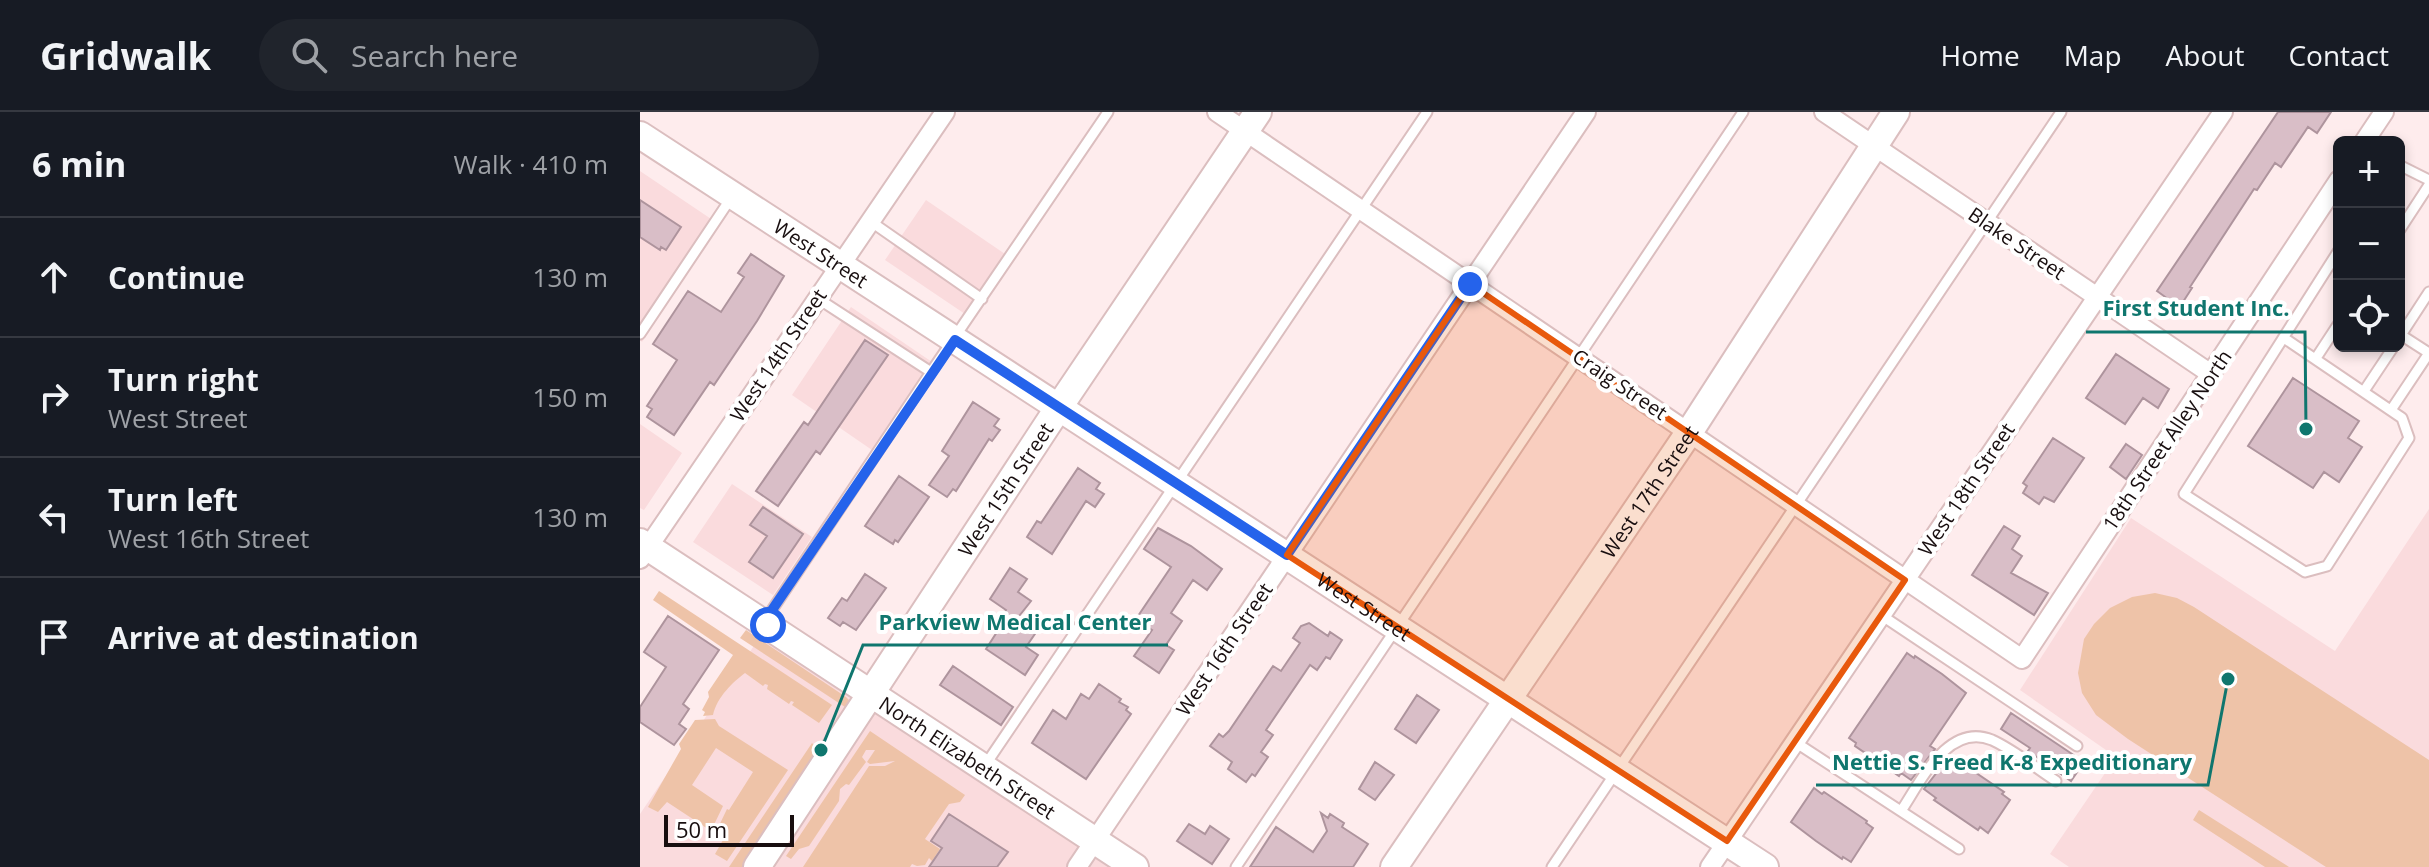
<!DOCTYPE html>
<html lang="en">
<head>
<meta charset="utf-8">
<style>
  :root { --surface:#171b24; --page:#20242c; --text:#f1f3f6; --muted:#9ea1a6; --line:#363941 }
  body { margin:0; font-family:"Open Sans",sans-serif; background:var(--page); color:var(--text) }
  .controls { position:absolute; right:24px; top:24px; display:grid; overflow:hidden; border-radius:12px; box-shadow:0 4px 12px #0003 }
  .controls button { width:72px; height:72px; display:grid; place-items:center; padding:0; border:0; border-bottom:2px solid var(--line); background:var(--surface); color:var(--text); font:40px sans-serif }
  .scale { position:absolute; left:24px; bottom:20px; width:130px; box-sizing:border-box; padding-left:8px; border:4px solid #180e0f; border-top:0; font-size:22px; line-height:28px; white-space:nowrap; color:#180e0f; -webkit-text-stroke:6px #fff; paint-order:stroke }
  .stop { position:absolute; width:24px; height:24px; margin:-18px; border:6px solid #2563eb; border-radius:50%; background:#fff }
  .stop.end { background:#2563eb; border-color:#fff; box-shadow:0 2px 8px #0008 }
  .list { margin:0; padding:0; list-style:none }
  h2 { display:flex; justify-content:space-between; align-items:center; height:104px; margin:0; padding:0 32px; font-size:34px }
  h2 small { font-size:26px; font-weight:400; color:var(--muted) }
  .list li { display:grid; grid-template-columns:52px 1fr auto; gap:24px; align-items:center; box-sizing:border-box; height:120px; padding:0 32px; border-top:2px solid var(--line) }
  .list b { display:block; font-size:30px; white-space:nowrap }
  .list p { margin:0; font-size:26px; white-space:nowrap; color:var(--muted) }
  .list em { font-size:26px; font-style:normal; color:var(--muted) }
  .icon { flex:none; width:44px; height:44px; fill:none; stroke:currentColor; stroke-width:2; stroke-linecap:round; stroke-linejoin:round }
  .map { position:relative; flex:none; width:1789px; height:755px; overflow:hidden }
  header { display:flex; align-items:center; gap:48px; box-sizing:border-box; height:112px; padding:0 40px; background:var(--surface); border-bottom:2px solid var(--line) }
  header strong { font-size:38px }
  nav { display:flex; gap:44px; margin-inline-start:auto; font-size:28px }
  .search { width:560px; height:72px; background:var(--page); display:flex; align-items:center; gap:20px; box-sizing:border-box; padding:0 28px; border-radius:44px; color:var(--muted); font-size:30px }
  main { display:flex }
  aside { flex:1; background:var(--surface) }
  .map>svg:first-child { display:block }
</style>
</head>
<body>
<header>
<strong>Gridwalk</strong>
<div class="search"><svg class="icon" aria-label="search" viewBox="0 0 24 24"><circle cx="10" cy="10" r="6"/><path d="M15 15l6 6"/></svg>Search here</div>
<nav><a>Home</a><a>Map</a><a>About</a><a>Contact</a></nav>
</header>
<main>
<aside>
<h2>6 min<small>Walk · 410 m</small></h2>
<ul class="list">
<li><svg class="icon" aria-label="ahead" viewBox="0 0 24 24"><path d="M12 20V5M6 11l6-6 6 6"/></svg><div><b>Continue</b></div><em>130 m</em></li>
<li><svg class="icon" aria-label="right" viewBox="0 0 24 24"><path d="M7 20v-9h11M14 6l5 5-5 5"/></svg><div><b>Turn right</b><p>West Street</p></div><em>150 m</em></li>
<li><svg class="icon" aria-label="left" viewBox="0 0 24 24"><path d="M17 20v-9H6M10 6l-5 5 5 5"/></svg><div><b>Turn left</b><p>West 16th Street</p></div><em>130 m</em></li>
<li><svg class="icon" aria-label="arrive" viewBox="0 0 24 24"><path d="M6 21V4h12l-3 4 3 4H6"/></svg><div><b>Arrive at destination</b></div></li>
</ul>
</aside>
<div class="map">
<svg width="1789" height="755" viewBox="0 0 1789 755">
  <rect width="100%" height="100%" fill="#feeced"/>
  <path fill="#fadbdd" d="M0,59L80,113L2,230L0,228Z
    M286,88L365,142L325,202L245,148Z
    M211,195L292,250L232,338L152,283Z
    M0,312L42,341L4,398L0,396Z
    M92,372L172,425L133,483L53,430Z
    M1789,397V755H1429L1410,742L1476,645L1380,578L1491,406L1695,539Z
    M128,513L495,755H0V702Z"/>
  <path fill="#eec3a8" d="M19,479L192,593L179,611L152,593L154,590L151,589L149,592L127,577L128,573L125,572L123,574L105,561C93,570 77,585 73,603L63,604L65,600L62,598L69,585L68,580L93,543L13,488Z
    M1515,481L1537,486L1554,495L1789,648V755H1686L1488,627L1456,603L1442,581L1438,561L1444,527L1454,512L1470,496L1492,485Z
    M106,518L206,585L209,588L208,597L100,526Z
    M75,607L79,614L148,658L87,749L75,742L83,728L75,722L87,697L89,698L113,660L76,636L52,673L83,694L71,719L27,690L18,700L8,695L41,637L39,632L55,608Z
    M230,619L325,683L320,690L309,692L285,727L300,737L292,749L289,746L285,753L277,754L272,752L270,755H163L229,654H245L255,649L230,652L227,650L235,638H226L222,645L226,650L209,673L206,672L200,677L199,689L169,734L159,737L151,747L146,744Z
    M172,631L180,640L103,755H89Z
    M1559,698L1649,755H1625L1553,708Z"/>
  <path fill="#d9bec7" stroke="#ae949d" stroke-width="2" d="M1638,0H1691L1677,21L1668,15L1641,55L1635,51L1617,78L1614,77L1550,175L1552,176L1541,193L1528,187L1517,179Z
    M0,88L41,115L26,138L21,135L20,138L0,125Z
    M111,142L144,164L117,209L74,273L70,270L34,323L7,305L12,297L7,294L37,248L13,232L48,179L81,200L104,165L98,161Z
    M225,228L248,243L180,342L176,339L138,394L116,379L164,310L168,313Z
    M1476,242L1529,277L1518,296L1503,286L1485,312L1446,286Z
    M1653,266L1719,309L1708,326L1722,335L1699,370L1684,360L1673,376L1608,334Z
    M333,290L359,307L354,314L360,318L352,329L349,327L316,379L313,377L307,385L289,373L309,344L302,339Z
    M1413,326L1444,346L1414,390L1404,385L1399,392L1383,381L1387,374L1383,371Z
    M1486,332L1502,343L1486,367L1470,355Z
    M438,356L460,371L456,377L464,382L455,395L446,389L412,442L387,425L397,409L401,411Z
    M259,364L289,385L258,430L255,428L253,432L225,414Z
    M123,395L163,422L133,466L109,450L127,424L110,413Z
    M1364,414L1380,424L1372,437L1382,444L1371,461L1408,481L1394,503L1332,463Z
    M518,416L551,434L582,457L567,478L553,468L531,501L542,509L526,533L534,538L519,561L494,544L512,518L496,507L531,455L504,437Z
    M370,456L387,467L378,480L391,489L380,503L399,516L386,535L398,543L385,563L346,537L366,506L363,504L366,498L350,487Z
    M225,462L246,476L216,518L203,510L200,514L188,506L202,486L207,489Z
    M28,504L79,538L43,592L49,597L39,612L46,617L34,633L0,610V595L26,555L4,540Z
    M669,511L688,524L690,520L702,528L690,547L686,545L677,558L670,553L626,618L633,623L621,640L628,645L615,664L612,662L606,670L588,657L592,650L570,634L579,622L583,625L589,619L633,554L641,559L660,531L653,526L661,514Z
    M1267,541L1274,546L1275,544L1302,562L1326,581L1290,634L1295,637L1271,668L1261,661L1259,664L1215,634L1216,631L1209,626Z
    M313,554L373,595L361,613L300,573Z
    M459,572L481,587L479,590L488,595L486,598L491,602L446,667L392,631L413,598L426,607L441,582L449,587Z
    M777,583L799,598L776,631L755,617Z
    M1371,601L1444,650L1431,669L1388,639L1390,636L1361,617Z
    M1308,646L1318,653L1320,650L1364,680L1362,682L1370,688L1348,721L1340,715L1338,718L1294,688L1296,686L1284,677Z
    M735,650L754,663L735,688L719,677Z
    M1174,676L1182,682L1184,680L1227,709L1226,711L1233,716L1211,750L1203,745L1202,747L1176,729L1151,710Z
    M681,701L688,706L690,702L704,711L702,715L728,732L713,755H610L636,715L673,740L687,719Z
    M309,702L368,740L357,755H289L302,736L291,729Z
    M549,712L565,722L570,714L589,727L572,752L537,729Z"/>
  <g fill="none" stroke-linecap="round" stroke-linejoin="round">
    <g stroke="#dbbebf" stroke-width="13">
      <path id="lane" d="M1759,53L1789,68
        M230,109L342,187
        M1759,119L1789,73
        M1789,180L1761,223L1789,241
        M177,186L291,260L468,0
        M0,222L91,86
        M1644,226L1762,306L1769,326L1687,454L1665,460L1544,382L1699,138
        M1676,246L1699,211
        M1724,279L1754,234
        M1751,298L1789,241
        M1241,503L1437,634
        M124,510L291,260
        M1155,630L1319,737
        M346,652L787,0
        M1261,699C1281,669 1308,610 1352,628C1374,638 1396,656 1416,669
        M596,755L1103,0
        M912,755L1421,0"/>
    </g>
    <g stroke="#dbbebf" stroke-width="22">
      <path id="street" d="M577,0L1382,547L1699,68
        M1184,0L1571,262
        M1724,30L1744,0
        M0,447L305,0
        M437,755L946,0
        M1070,755L1583,0"/>
    </g>
    <g stroke="#dbbebf" stroke-width="30">
      <g id="secondary">
        <path id="s1" d="M0,23L1125,755"/>
        <path id="s2" d="M0,430L495,755"/>
        <path id="s3" d="M117,755L419,295L618,0"/>
        <path id="s4" d="M754,755L1050,319L1256,0"/>
      </g>
    </g>
    <use href="#lane" stroke="#fff" stroke-width="9"/>
    <use href="#street" stroke="#fff" stroke-width="18"/>
    <use href="#secondary" stroke="#fff" stroke-width="26"/>
  </g>
  <g fill="none" stroke-linecap="round" stroke-linejoin="round">
    <path stroke="#2563eb" stroke-width="10" d="M128,513L124,510L128,504L315,228L647,443L830,172"/>
  </g>
  <path fill="#e8590c" fill-opacity="0.2" stroke="#e8590c" stroke-width="6" stroke-linejoin="round" d="M830,172L1265,468L1087,729L647,443Z"/>
  <g text-anchor="middle" dominant-baseline="central" stroke-width="8" stroke-linejoin="round" paint-order="stroke">
    <g font-size="20" fill="#180e0f" stroke="#fff">
      <text transform="translate(1377 131) rotate(34)">Blake Street</text>
      <text stroke="none"><textPath href="#s1" startOffset="216">West Street</textPath></text>
      <text transform="translate(138 243) rotate(-56)">West 14th Street</text>
      <text transform="translate(980 272) rotate(34)">Craig Street</text>
      <text transform="translate(1527 328) rotate(-56)">18th Street Alley North</text>
      <text stroke="none"><textPath href="#s3" startOffset="452">West 15th Street</textPath></text>
      <text transform="translate(1326 377) rotate(-56)">West 18th Street</text>
      <text stroke="none"><textPath href="#s4" startOffset="454">West 17th Street</textPath></text>
      <text stroke="none"><textPath href="#s1" startOffset="864">West Street</textPath></text>
      <text transform="translate(584 537) rotate(-56)">West 16th Street</text>
      <text stroke="none"><textPath href="#s2" startOffset="392">North Elizabeth Street</textPath></text>
    </g>
  </g>
  <path fill="none" stroke="#0f766e" stroke-width="3" d="M1666 317L1665 220H1446M181 638L223 533H528M1588 567L1568 673H1176"/>
  <g fill="#0f766e" stroke="#fff" stroke-width="3">
    <circle cx="1666" cy="317" r="8"/>
    <circle cx="181" cy="638" r="8"/>
    <circle cx="1588" cy="567" r="8"/>
  </g>
  <g font-size="22" text-anchor="middle" font-weight="bold" fill="#0f766e" stroke="#fff" stroke-width="8" stroke-linejoin="round" paint-order="stroke">
    <text x="1556" y="204">First Student Inc.</text>
    <text x="375" y="518">Parkview Medical Center</text>
    <text x="1372" y="658">Nettie S. Freed K-8 Expeditionary</text>
  </g>
</svg>
<div class="controls">
<button>+</button>
<button>−</button>
<button><svg class="icon" aria-label="locate" viewBox="0 0 24 24"><circle cx="12" cy="12" r="6"/><path d="M12 2v4M12 18v4M2 12h4M18 12h4"/></svg></button>
</div>
<div class="scale">50 m</div>
<div class="stop" style="left:128px;top:513px"></div>
<div class="stop end" style="left:830px;top:172px"></div>
</div>
</main>
</body>
</html>
